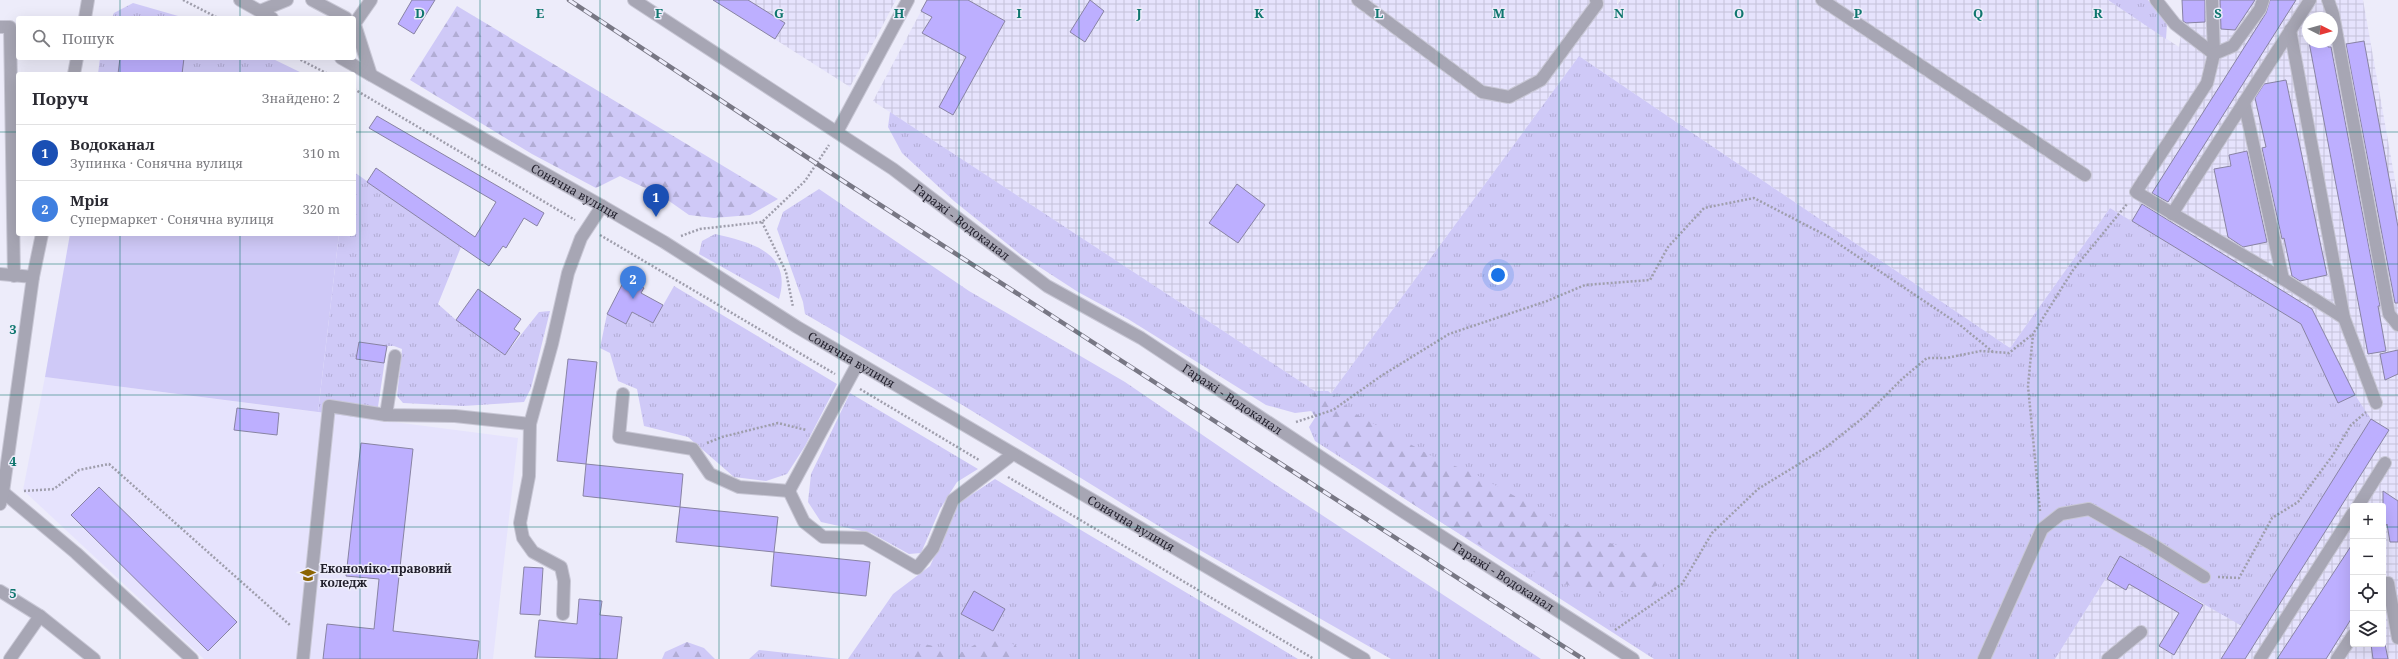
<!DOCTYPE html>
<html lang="uk">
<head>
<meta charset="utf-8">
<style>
  :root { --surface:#fff; --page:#f2f2f3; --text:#2b2b33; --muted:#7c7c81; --line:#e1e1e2; --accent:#0f766e }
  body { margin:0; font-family:"Noto Serif",serif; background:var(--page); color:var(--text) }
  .controls { position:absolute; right:12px; bottom:12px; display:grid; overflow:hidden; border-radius:4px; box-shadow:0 4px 16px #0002 }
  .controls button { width:36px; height:36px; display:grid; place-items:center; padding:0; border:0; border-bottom:1px solid var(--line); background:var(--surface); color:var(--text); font:20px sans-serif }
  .compass { position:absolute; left:2302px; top:12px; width:36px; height:36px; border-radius:50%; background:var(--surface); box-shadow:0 4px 16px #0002; rotate:96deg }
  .you { position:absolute; left:1498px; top:275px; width:14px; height:14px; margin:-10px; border:3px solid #fff; border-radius:50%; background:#1a73e8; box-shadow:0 0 0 6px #1a73e833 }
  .badge { display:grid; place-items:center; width:26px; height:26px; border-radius:50%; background:var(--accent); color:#fff; font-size:13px; font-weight:700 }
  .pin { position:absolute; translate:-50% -33px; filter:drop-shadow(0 1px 2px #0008) }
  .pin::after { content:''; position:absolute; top:21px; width:14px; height:12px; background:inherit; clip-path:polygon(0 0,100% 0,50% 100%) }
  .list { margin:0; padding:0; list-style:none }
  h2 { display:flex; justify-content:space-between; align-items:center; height:52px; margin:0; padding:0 16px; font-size:17px }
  h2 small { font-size:13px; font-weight:400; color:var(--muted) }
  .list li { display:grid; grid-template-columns:26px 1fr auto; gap:12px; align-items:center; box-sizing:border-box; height:56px; padding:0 16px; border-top:1px solid var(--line) }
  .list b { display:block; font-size:15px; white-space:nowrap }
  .list p { margin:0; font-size:13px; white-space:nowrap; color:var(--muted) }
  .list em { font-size:13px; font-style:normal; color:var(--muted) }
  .icon { flex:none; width:22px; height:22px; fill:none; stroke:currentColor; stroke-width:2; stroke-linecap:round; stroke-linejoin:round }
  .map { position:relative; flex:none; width:2398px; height:659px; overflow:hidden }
  .search { position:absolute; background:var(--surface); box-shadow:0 4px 16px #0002; left:16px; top:16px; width:340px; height:44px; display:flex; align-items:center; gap:10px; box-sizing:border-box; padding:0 14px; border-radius:4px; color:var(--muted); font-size:15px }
  .panel { position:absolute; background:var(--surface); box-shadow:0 4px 16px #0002; left:16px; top:72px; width:340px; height:164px; border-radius:4px }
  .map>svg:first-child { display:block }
</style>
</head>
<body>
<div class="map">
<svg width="2398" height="659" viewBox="0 0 2398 659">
  <defs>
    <pattern id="industrial-grid" width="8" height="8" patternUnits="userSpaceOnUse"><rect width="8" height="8" fill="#e6e3fd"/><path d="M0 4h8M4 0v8" fill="none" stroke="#c5c2d9"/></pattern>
    <pattern id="grass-tufts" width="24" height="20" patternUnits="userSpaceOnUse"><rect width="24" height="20" fill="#cfc9f7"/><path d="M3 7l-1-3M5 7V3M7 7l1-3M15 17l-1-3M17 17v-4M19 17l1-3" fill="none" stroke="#b1acd4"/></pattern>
    <pattern id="forest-firs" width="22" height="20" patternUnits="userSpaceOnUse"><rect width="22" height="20" fill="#cfc9f7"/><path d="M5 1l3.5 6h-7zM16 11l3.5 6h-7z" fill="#b1acd4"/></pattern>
  </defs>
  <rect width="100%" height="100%" fill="#edecfa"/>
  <path fill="#e6e3fd" d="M45,377L518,438L493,659H204L23,490Z"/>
  <path fill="url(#industrial-grid)" fill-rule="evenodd" d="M713,0H896L850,87Z
    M927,0H1617V5L1621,0H2108L2179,47L2183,23L2182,0H2363L2398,197V659H2055L2120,556L2203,605L2338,403L2300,324L2110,208L2010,348L1579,56L1327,399L873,101ZM2308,18H2332V42H2308ZM2353,506H2383V644H2353Z"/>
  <path fill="url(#grass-tufts)" d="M2108,0H2148L2167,24L2166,39Z
    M133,3L185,18H186H112L114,13Z
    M1579,56L2010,348L2110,208L2301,324L2338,403L2355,395L2371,419L2242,626L2120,556L2055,659H1654L1315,441L1309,427L1320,410L1295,413L1266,405L1128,319L1078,292L1021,255L954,201L902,153L888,127L890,112L1327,399Z
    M100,58H271L304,74H98Z
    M354,172L461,247L438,304L456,320L505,355L539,312L550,311L531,388L524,402L463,406L403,403L397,396L402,349L394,346H387L376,420L318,412L339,234H354Z
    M819,189L969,291L1125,382L1264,477L1541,659H1391L1170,533L964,406L805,314L803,302L777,229L783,212Z
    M715,234C750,242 793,252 779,299L699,254L702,241Z
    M674,286L837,384L805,446L787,474L766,481L734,477L688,437L644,426L637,389L618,381L610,353L600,348L607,314L626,324L632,312L653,323Z
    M850,393L978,469L957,482L940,509L921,553L909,554L871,533L821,522L808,502L811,474Z
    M995,479L1298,659H848L893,594L930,566L959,503Z
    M759,650L840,659H749Z"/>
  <path fill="url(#forest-firs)" d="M457,6L778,199L750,215L714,218L689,215L662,196L620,176L596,188L532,154L410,80Z
    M1315,391H1328L1356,414L1437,459L1473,473L1585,535L1641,553L1655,551L1664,562L1657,586C1637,590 1614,595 1594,592C1569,587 1545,577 1522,567C1454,535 1394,491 1331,449L1323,429L1310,409Z
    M1001,636L1017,647L1008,659H908L924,644L963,652L979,642Z
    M687,642L704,648L715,659H662L665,652Z"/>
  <path fill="#cfc9f7" d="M70,234H339L318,412L45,377Z"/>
  <path fill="#bdafff" stroke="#8883a3" d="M412,0H435L414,34L398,24Z
    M713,0H748L785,23L775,39Z
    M927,0H968L1005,21L953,115L939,107L966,57L922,33L932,17L921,11Z
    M1090,0L1104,11L1085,42L1070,32Z
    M2182,0H2205V22L2186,23L2183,21Z
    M2220,0H2255L2235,30L2221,29Z
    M2270,0H2296L2168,202L2152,193L2266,13Z
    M2364,41L2398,227V303H2395L2346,44Z
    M2309,42H2327L2328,47H2331L2380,306H2378L2386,351L2368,354Z
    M120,58H184L182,74H118Z
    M2286,80L2327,275L2300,281L2292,276L2284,238L2282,239L2262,148L2266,147L2255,98L2264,84Z
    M377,116L544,213L537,226L524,218L506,248L503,246L489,266L454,242L367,182L376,168L475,237L496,202L369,128Z
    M2247,151L2267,242L2243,247L2228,237L2214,169L2231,166L2229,155Z
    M1237,184L1265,205L1238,243L1209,223Z
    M2142,204L2312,309L2355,395L2338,403L2301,324L2132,221Z
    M625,279L644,288L641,293L663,305L653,323L632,312L626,324L607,314Z
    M478,289L521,319L514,329L520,333L505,355L456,320Z
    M359,342L387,346L384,363L356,359Z
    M2398,350V374L2385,380L2380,354Z
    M568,359L597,362L586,464L557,461Z
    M237,408L279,413L277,435L234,430Z
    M2371,419L2389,430L2245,659H2221Z
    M361,443L413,449L393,631L479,641L477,659H323L327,624L374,629L379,579L346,576Z
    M586,464L683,474L680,507L583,496Z
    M99,487L237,622L208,651L71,515Z
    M2383,491L2398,501V542H2390L2387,524L2383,531Z
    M680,507L778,517L774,552L676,542Z
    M2353,543V616L2326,659H2277Z
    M774,552L870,562L866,596L771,586Z
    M2120,556L2203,605L2174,655L2159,646L2179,613L2129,584L2126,590L2107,579Z
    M524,567L543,568L540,615L520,614Z
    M974,591L1005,609L993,631L961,614Z
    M579,599L602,601L600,615L622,617L617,659L535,657L539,620L577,624Z
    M2371,644H2385L2388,659H2373Z"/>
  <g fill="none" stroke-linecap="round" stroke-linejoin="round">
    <g stroke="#c8c7d5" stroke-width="14">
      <g id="minor">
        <path d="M240,0L272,18"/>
        <path d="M312,0L346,18"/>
        <path id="s1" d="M634,0L893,169L1047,286L1141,338L1402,511L1633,659"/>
        <path d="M1358,0L1482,92L1509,97L1541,80L1597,4L1596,0"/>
        <path d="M1822,0L2085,175"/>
        <path d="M2156,0L2175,24L2214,54"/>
        <path d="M2212,0L2214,54L2207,83L2136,192L2283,279L2344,318L2376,403"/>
        <path d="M2328,0L2333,14L2389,314L2398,325"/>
        <path d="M260,11L287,0"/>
        <path d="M85,18L88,0"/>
        <path d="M354,22L371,75"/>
        <path d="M355,23L371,0"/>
        <path d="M0,27H10L14,276"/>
        <path d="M2290,30L2344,318"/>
        <path d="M2214,54L2233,46L2260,9L2263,0"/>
        <path id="s2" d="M341,58L602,206L664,242L797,327L1364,659"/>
        <path d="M74,74L77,58"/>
        <path d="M2244,102L2283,279"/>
        <path d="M837,132L908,0"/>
        <path d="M2172,214L2310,0"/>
        <path d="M0,274L33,277"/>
        <path d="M395,356L386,415L455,416L530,424"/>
        <path d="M623,394L619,437L693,449L710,474L739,487L789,491L858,363"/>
        <path d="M789,491L804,522L823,537L865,538L917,568L933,548L953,500L1013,454"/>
        <path d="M3,492L76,553L192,659"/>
        <path d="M0,504L3,492L33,277L42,234"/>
        <path d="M2358,506L2385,463"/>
        <path d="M2388,583L2398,638"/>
        <path d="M0,591L40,616L94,659"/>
        <path d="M563,614L564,581L561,567L533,552L523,538L520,523L529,476L530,424L552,344L568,273L581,238L602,206"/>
        <path d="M10,659L40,616"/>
        <path d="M303,659L329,406L386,415"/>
        <path d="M1984,659L2042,529L2061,514L2089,509L2150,543L2204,577"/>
        <path d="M2108,659L2141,632"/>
        <path d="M2260,659L2353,513"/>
        <path d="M2337,659L2353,635"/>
      </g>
    </g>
    <path stroke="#9f9eac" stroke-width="2.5" stroke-dasharray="2 2" stroke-linecap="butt" d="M183,0L218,18
      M297,58L328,74
      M354,89L575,220
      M762,222L786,272L793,307
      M600,235L835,374
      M681,236L700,229L762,222L805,181L829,145
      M860,389L979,460
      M1296,422L1333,410L1381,376L1449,334L1547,301L1585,285L1650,280L1668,247L1704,208L1754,198L1827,236L1960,325L1993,352
      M707,443L722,437L778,423L806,430
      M1008,477L1314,659
      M24,491L54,489L79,470L109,464L291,626
      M2040,511L2028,386L2033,334L2073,270L2127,204
      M2218,577L2239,578L2272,518L2298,502L2333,455L2351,425L2366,412
      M1615,630L1682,584L1712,533L1758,489L1825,448L1864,417L1903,378L1927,358H1946L1981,351L2009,353L2033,334"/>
    <use href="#minor" stroke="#a7a6b4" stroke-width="12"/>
    <g stroke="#787784" stroke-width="4.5">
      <path id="rail" d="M569,0L837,177L1583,659"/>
    </g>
    <use href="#rail" stroke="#edecfa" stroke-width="3" stroke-dasharray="9" stroke-linecap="butt"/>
  </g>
  <path fill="none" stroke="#0f766e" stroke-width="1" stroke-opacity="0.55" d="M120,0V18M240,0V18M360,0V659M480,0V659M600,0V659M719,0V659M839,0V659M959,0V659M1079,0V659M1199,0V659M1319,0V659M1439,0V659M1559,0V659M1679,0V659M1798,0V659M1918,0V659M2038,0V659M2158,0V659M2278,0V659M120,58V74M240,58V74M0,132H18M354,132H2398M120,234V659M240,234V659M0,264H2398M0,395H2398M0,527H2353M2383,527H2398"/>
  <defs>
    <g id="university-bare" transform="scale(1.2)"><path d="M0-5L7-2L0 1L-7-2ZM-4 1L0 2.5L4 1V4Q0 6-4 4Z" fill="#8b6403" stroke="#edecfa" stroke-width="2.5" paint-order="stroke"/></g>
  </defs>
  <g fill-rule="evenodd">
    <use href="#university-bare" x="308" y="575"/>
  </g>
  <g text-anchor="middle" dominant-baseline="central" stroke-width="3" stroke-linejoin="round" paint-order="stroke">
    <g font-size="12" fill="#211f2c" stroke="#edecfa">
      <text stroke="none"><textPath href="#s2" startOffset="269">Сонячна вулиця</textPath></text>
      <text stroke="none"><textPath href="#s1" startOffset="396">Гаражі - Водоканал</textPath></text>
      <text stroke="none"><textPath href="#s2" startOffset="593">Сонячна вулиця</textPath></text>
      <text stroke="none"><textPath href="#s1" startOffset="720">Гаражі - Водоканал</textPath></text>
      <text stroke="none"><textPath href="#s2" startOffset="917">Сонячна вулиця</textPath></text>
      <text stroke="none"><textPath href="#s1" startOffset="1044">Гаражі - Водоканал</textPath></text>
    </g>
    <g font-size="12" font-weight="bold" fill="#211f2c" stroke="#edecfa" text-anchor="start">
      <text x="320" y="568">Економіко-правовий<tspan x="320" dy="14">коледж</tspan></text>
    </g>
  </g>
  <g font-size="13" text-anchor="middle" font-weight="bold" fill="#0f766e" stroke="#edecfa" stroke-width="3" stroke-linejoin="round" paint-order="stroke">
    <text x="420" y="18">D</text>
    <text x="540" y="18">E</text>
    <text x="659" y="18">F</text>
    <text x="779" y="18">G</text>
    <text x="899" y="18">H</text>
    <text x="1019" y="18">I</text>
    <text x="1139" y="18">J</text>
    <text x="1259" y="18">K</text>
    <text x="1379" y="18">L</text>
    <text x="1499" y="18">M</text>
    <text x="1619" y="18">N</text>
    <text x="1739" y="18">O</text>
    <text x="1858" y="18">P</text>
    <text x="1978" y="18">Q</text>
    <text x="2098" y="18">R</text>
    <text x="2218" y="18">S</text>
    <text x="13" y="334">3</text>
    <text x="13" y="466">4</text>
    <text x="13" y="598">5</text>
  </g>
</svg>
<div class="controls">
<button>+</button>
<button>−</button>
<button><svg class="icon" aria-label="locate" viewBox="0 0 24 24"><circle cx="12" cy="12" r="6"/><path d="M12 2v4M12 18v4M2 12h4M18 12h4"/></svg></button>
<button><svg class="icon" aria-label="layers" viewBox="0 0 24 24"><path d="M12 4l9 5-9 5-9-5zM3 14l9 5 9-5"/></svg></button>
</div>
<svg class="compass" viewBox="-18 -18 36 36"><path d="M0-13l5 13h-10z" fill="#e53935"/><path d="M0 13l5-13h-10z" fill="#7c7c81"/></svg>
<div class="you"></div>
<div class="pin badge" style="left:656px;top:217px;background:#1a4fb4">1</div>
<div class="pin badge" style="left:633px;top:299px;background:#3f7fe0">2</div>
<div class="search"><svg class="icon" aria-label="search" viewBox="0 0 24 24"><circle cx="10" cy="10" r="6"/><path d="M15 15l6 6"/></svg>Пошук</div>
<section class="panel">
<h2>Поруч<small>Знайдено: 2</small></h2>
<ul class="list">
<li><span class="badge" style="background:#1a4fb4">1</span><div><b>Водоканал</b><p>Зупинка · Сонячна вулиця</p></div><em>310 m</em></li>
<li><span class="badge" style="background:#3f7fe0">2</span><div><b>Мрія</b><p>Супермаркет · Сонячна вулиця</p></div><em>320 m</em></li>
</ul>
</section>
</div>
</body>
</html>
